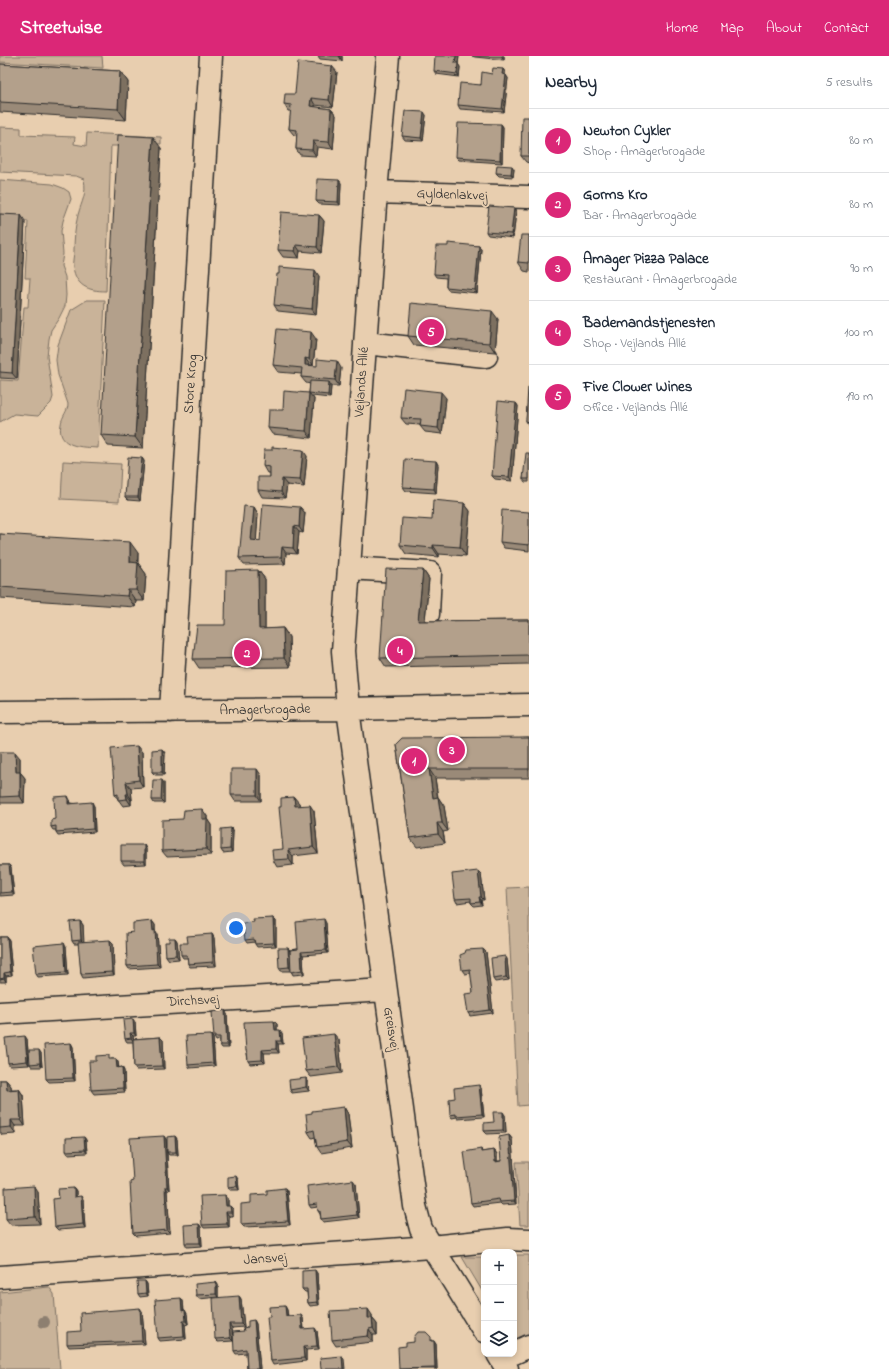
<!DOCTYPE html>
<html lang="en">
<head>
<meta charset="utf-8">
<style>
  :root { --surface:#fff; --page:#f6f6f7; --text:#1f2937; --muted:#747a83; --line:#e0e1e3; --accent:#db2777 }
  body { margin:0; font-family:"Indie Flower",sans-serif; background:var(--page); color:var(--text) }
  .controls { position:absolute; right:12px; bottom:12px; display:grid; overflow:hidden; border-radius:8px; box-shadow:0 2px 6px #0003 }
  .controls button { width:36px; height:36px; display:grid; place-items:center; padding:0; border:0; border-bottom:1px solid var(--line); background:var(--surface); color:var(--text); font:20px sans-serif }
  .you { position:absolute; left:236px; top:872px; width:14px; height:14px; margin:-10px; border:3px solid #fff; border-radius:50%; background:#1a73e8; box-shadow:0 0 0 6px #1a73e833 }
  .badge { display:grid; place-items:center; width:26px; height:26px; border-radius:50%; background:var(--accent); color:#fff; font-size:13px; font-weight:700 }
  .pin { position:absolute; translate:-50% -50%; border:2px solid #fff; box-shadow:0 1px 4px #0006 }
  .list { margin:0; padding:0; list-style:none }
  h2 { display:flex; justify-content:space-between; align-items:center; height:52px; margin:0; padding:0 16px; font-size:17px }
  h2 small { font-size:13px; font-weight:400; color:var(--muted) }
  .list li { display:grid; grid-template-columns:26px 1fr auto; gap:12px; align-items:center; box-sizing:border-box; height:64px; padding:0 16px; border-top:1px solid var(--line) }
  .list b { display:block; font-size:15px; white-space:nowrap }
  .list p { margin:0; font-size:13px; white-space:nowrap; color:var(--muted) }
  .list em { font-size:13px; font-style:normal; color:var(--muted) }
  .icon { flex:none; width:22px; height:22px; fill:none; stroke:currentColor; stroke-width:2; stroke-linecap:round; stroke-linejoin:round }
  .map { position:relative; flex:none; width:529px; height:1313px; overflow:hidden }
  header { display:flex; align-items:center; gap:24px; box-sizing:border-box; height:56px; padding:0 20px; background:var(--accent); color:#fff }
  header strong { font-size:19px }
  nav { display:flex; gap:22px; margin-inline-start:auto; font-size:14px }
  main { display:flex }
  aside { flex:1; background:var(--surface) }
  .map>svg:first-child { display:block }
</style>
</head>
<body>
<header>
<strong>Streetwise</strong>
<nav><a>Home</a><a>Map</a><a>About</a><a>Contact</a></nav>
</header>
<main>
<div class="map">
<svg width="529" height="1313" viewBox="0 0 529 1313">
  <rect width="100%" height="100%" fill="#e8ceaf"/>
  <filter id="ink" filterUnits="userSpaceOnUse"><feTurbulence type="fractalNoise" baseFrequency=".025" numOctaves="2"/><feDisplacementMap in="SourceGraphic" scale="8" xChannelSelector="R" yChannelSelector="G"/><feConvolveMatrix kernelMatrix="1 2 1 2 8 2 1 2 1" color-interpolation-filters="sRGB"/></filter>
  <g filter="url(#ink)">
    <path fill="#c9b399" stroke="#7a6f62" d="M0,0H102L103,12L0,6Z
      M0,71L21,72V79L75,81L74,88L86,90L87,77L161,81V88L126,86L124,90H111L106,235C88,235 76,230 73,211C72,206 74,200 74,195C74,183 75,171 78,159C82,144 87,139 84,123L76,120L0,116Z
      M0,124L52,128L63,132L69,136L71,143L63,165L61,175L63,198L61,210L65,221L66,239L65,250L59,262L51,274L49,283L47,300L53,341L51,347L38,360L14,358L0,366V324L18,325L24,251H28L30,222H25L28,165L0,163Z
      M87,244H105L98,392C83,391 56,392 61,368C62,360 68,355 68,348L58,319L56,304L58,289L71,254Z
      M63,405L121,408L119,446L61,443Z
      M529,831V1049L518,1050L507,832Z
      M516,1106H529V1169H520Z
      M514,1199H529V1284L514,1288Z
      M462,1201H484V1238Z
      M49,1231L54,1238L60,1313H0V1236Z"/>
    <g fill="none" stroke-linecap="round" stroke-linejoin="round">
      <g stroke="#2b2b2b" stroke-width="25">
        <path id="minor" d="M388,0L376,136L343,595L348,653L415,1150L421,1173L484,1275
          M376,136L529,141
          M365,287L486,300
          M349,512L430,517L428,558
          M171,655L211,0
          M0,656L348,653L529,649
          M0,957L385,934
          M0,1221L431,1191L508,1183L529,1184
          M514,1297L529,1290
          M498,1298L507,1313"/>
      </g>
      <use href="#minor" stroke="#e8ceaf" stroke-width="22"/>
    </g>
    <circle fill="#8d7f70" cx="44" cy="1266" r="6"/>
    <path fill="#9a8a78" stroke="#2b2b2b" d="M318,0H342V5L320,3Z
      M459,0L458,8L460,11L459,21L436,18L434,15Z
      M472,0H504V4L475,1Z
      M0,8L120,15L128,26L126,64L0,56Z
      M503,13L505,16V19L508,22L504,56L460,53L458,49L492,18Z
      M337,16L333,51L315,49V51L331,53L336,59L333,93L317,91L316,100L300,99L296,93L297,80L294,79L289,73L291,55H288L284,48L295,38Z
      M426,59L423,85L405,84L402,80Z
      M529,61V107L526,106L521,100Z
      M501,68L503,71L502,107L459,104L456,101Z
      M161,92L143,392L108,390L101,379Z
      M514,113L513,121L499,120L496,117Z
      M339,124L341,127L340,149L319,148L316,145Z
      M514,152L516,155L513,182L488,179L486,176Z
      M0,158L25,165L17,323L0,322Z
      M319,159L324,165L321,197L300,195L299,202L283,201L278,194Z
      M529,179V216L524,215L518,206Z
      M448,190H479L481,193L477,237L448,234L446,231V222L436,221L434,218Z
      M319,220L316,259L278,255L274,249Z
      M498,263L495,296L414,289L408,280Z
      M316,283L313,309H310V310L341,312L339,330H331L330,342L312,340L314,343L311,382L272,378L268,372L283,354L309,337L310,328L306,327L301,321L302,318L278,316L273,309Z
      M529,331V370L526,365Z
      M446,342L442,378L425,376L420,370V369L406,368L401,362Z
      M516,347L518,350L512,425L495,423L492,420Z
      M529,397V426H525L523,423Z
      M307,400L304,431L287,429L285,442L262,441L258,434L270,421V417H267L263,410Z
      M142,402L144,405L140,445L128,444L125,441Z
      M436,405L438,409L436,437L406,435L403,431Z
      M464,447L470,455L466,500L439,498V501L406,498L400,489L432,464Z
      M254,451L258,458L256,484L260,485L300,451L305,457L303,477L299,476L297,498L286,497L285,508L244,509L239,502Z
      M529,456V495L504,492L500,486Z
      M0,478L138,497V507L146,518L144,545H136L135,551L0,542Z
      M258,514L265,523V573L283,572L289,581L290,611L199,612L193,603L225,569Z
      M423,514L429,523L425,565L529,564V608L386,611L380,602Z
      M529,681V722H435L438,741L444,750L448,775L443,776L445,787L417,791L410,782L396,688Z
      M162,693L165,697L164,719H155L152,716Z
      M0,696L20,702V716L25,722L24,747H0Z
      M142,696L143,731L131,732L132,744H131V749L123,750L115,739Z
      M261,719V745H235L231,739Z
      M164,727V747H154L152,744Z
      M70,744L71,747L94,750L95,776L58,779L56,776V774H53L51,771L55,763Z
      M299,747V749L314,755L318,797L293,800V809L277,811L273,804L283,793Z
      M207,760V763L211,769V799L167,801L162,795L183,763Z
      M231,772L233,776L232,796L223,797L221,794Z
      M144,789L146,793V808L124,809L121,805Z
      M0,809H9L11,812L14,839L0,840Z
      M478,815L481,818L484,844H481L482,849L474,850L471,847V845L457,847L455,843Z
      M273,862L276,865V890L257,891L255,888V886L247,887L245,884L254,866Z
      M80,865L83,869V886L113,887L114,919L83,922L81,918L79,888H74L72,885Z
      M152,865L155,869V875L157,878L160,911L129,913L127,910L133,876Z
      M326,867L328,897L303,899L304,918L293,919L291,915H281L279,912L288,892L290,894L298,893Z
      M212,878L214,882L216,910L190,911L188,908V902H183L181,899L188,887Z
      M0,881H7L9,884L12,919L6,920V926H0Z
      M175,882L177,885L179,903L169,904L166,900L169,886Z
      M66,891L68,919L38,921L36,918Z
      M486,896L493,957L470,960L468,957L473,937L471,917L465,918L462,914Z
      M505,900L507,903L509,924L495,926L493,923Z
      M227,958L229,992H222L220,989V984L216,985L214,981Z
      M274,965L277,968V974L282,977L283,988H278L279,997H264L265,1007L250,1008L248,1005L247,997L246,995Z
      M135,966L136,980H133V983L160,981L163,984L164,1013L136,1014L134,1011L133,986H127L125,983Z
      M211,979L213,982L215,1010L190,1012L188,1009Z
      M27,983L29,1009L10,1010L8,1007Z
      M339,984L342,1017L311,1021L306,1015Z
      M71,987L73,991L75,1025L49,1026L46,1023Z
      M41,997L42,1011H32L30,1008Z
      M111,1003H116L118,1006L119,1012L122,1011L124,1015L125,1036L94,1038L91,1034Z
      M0,1024H6L11,1030V1033H19L23,1039L25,1070H15L16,1078L2,1079L0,1076Z
      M308,1025L309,1035L292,1037L290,1034Z
      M481,1032L484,1061L458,1063L457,1061L452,1062L450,1059L455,1042Z
      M344,1051L348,1058L352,1092L321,1097L317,1091L315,1081L312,1082L308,1076Z
      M505,1059L506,1077L487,1078L484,1075Z
      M509,1079L512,1083L516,1148L502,1149L500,1147L473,1150L471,1147L481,1093L482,1096L494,1094L497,1098V1105H501Z
      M175,1080L177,1083L178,1099H169L167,1096L169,1134L167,1135L170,1177L136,1180L133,1177V1125L166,1083L167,1093Z
      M84,1081L86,1084L87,1097L68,1098L66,1095Z
      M238,1123L239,1134H230L228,1131Z
      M356,1128L359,1162L323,1166L321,1163L320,1158L318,1155V1151L311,1152L309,1149Z
      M74,1132L76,1135V1141L83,1144L85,1172L58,1174L55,1171L59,1142Z
      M285,1132L287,1135L290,1169L244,1171L241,1168L251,1147L267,1138Z
      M38,1136L40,1168L11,1169L6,1163Z
      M225,1139L228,1142V1150L233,1153V1160H229V1171L204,1172L202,1169Z
      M199,1168L201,1171L202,1190L187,1191L185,1187Z
      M317,1217L319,1249L310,1250L308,1247L307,1236H305L302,1233Z
      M145,1225L147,1228L148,1240L140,1241L138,1238Z
      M216,1226L218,1229V1241L199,1243L196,1239Z
      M239,1240L241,1243L244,1271L232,1272L233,1285L218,1286L215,1283Z
      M181,1242L183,1245L184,1254H185L187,1258L188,1268L185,1269L186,1283L160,1285L158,1282Z
      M285,1250L287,1254L288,1260L303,1262L304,1273L317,1275L319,1293L306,1294V1305L273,1309L271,1305L270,1261Z
      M142,1255L145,1288L69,1291L67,1288L81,1275Z
      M372,1259V1262L377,1268V1279H373V1286L336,1290L332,1284Z
      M254,1264L256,1268L260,1313H247L246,1297L236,1298L234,1295L248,1271Z
      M433,1284V1285L436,1288L437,1313H399L406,1290L414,1286Z"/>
    <path fill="#7d7061" stroke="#2b2b2b" d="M339,0H342V5Z
      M456,0H459L458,8L460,11L459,21L457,18L455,7Z
      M502,0H504V4L502,1Z
      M332,10L337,16L333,51L329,44Z
      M503,13L505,16V22L502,18Z
      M120,15L128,26L126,64L118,53Z
      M506,19L508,22L504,56L502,53Z
      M311,42L315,49V57L310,50Z
      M331,53L336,59L333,93L329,86Z
      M424,56L426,59L423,85L421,82Z
      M501,68L503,71L502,107L500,104Z
      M153,81L161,92L143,392L135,381Z
      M313,85L317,91L316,100L312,94Z
      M512,110L514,113L513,121L511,118Z
      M339,124L341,127L340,149L338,146Z
      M514,152L516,155L513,182L511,178Z
      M21,159L25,165L17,323L12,317Z
      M319,159L324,165L321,197L317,191Z
      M296,189L300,195L299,202L295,195Z
      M479,190L481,193L477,237L475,234Z
      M315,214L319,220L316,259L312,253Z
      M492,255L498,263L495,296L489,287Z
      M311,276L316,283L313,309L309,303Z
      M305,302L310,309L309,316L305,309Z
      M337,305L341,312L339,330L335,324Z
      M329,326L331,330L330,342L328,339Z
      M441,336L446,342L442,378L438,372Z
      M309,337L314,343L311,382L306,375Z
      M516,347L518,350L512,425L509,421Z
      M303,394L307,400L304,431L300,424Z
      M142,402L144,405L140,445L138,441Z
      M436,405L438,409L436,437L434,433Z
      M282,423L287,429L285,442L281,436Z
      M464,447L470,455L466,500L460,491Z
      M254,451L258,458L256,490L251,484Z
      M300,451L305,457L303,477L299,471Z
      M294,470L299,476L297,498L293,492Z
      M130,486L138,497L137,517L138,507L146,518L144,545L136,534L130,506Z
      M433,489L439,498V501L433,492Z
      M282,491L286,497L285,508L281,501Z
      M258,514L265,523V582L259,573Z
      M423,514L429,523L424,574L418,565Z
      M128,534L136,545L135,551L127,540Z
      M283,572L289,581L290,611L284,602Z
      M137,690L142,696L143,731L139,724Z
      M162,693L165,697L164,719L162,716Z
      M15,696L20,702V722L16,716Z
      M257,713L261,719V745L257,739Z
      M429,713L435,722L439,751L433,742Z
      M20,716L25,722L24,747L20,740Z
      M162,724L164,727V747L161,744Z
      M126,726L131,732L132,744L128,738Z
      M126,738L131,744V749L127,743Z
      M68,740L70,744L71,751L68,748Z
      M294,741L299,747L300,756L295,750Z
      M438,741L444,750L448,775L442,767Z
      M92,746L94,750L95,776L93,773Z
      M310,749L314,755L318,797L313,791Z
      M202,753L207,760V763L211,769V799L206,793L202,763Z
      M437,767L443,776L445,787L438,778Z
      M231,772L233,776L232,796L230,793Z
      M144,789L146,793V808L144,805Z
      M288,794L293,800V809L289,803Z
      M9,809L11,812L14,839L12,836Z
      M478,815L481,818L484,844L481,841Z
      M479,841L481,844L482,849L480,846Z
      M273,862L276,865V890L274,887Z
      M324,863L326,867L328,897L326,894Z
      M80,865L83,869L84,887L81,884Z
      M152,865L155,869V875L157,878L160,911L157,908L153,875Z
      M212,878L214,882L216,910L213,906Z
      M7,881L9,884L12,919L10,916Z
      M175,882L177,885L179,903L176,899Z
      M110,884L113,887L114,919L112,916Z
      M64,887L66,891L68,919L66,916Z
      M288,892L290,895L292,915L289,911Z
      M483,893L486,896L493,957L490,954Z
      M301,896L303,899L304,918L302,914Z
      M505,900L507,903L509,924L506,921Z
      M4,917L6,920V926L4,922Z
      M225,954L227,958L229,992L227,989Z
      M133,963L135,966L136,980L134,977Z
      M274,965L277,968V977L275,974Z
      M280,974L282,977L283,988L281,985Z
      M130,977L133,980L134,986L131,982Z
      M334,978L339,984L342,1017L338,1011Z
      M211,979L213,982L215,1010L213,1007Z
      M25,980L27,983L29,1009L27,1005Z
      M160,981L163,984L164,1013L162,1010Z
      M276,985L278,988L279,997L276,993Z
      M71,987L73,991L75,1025L73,1022Z
      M39,994L41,997L42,1011L40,1007Z
      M262,994L264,997L265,1007L262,1004Z
      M116,1003L118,1006L119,1015L117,1012Z
      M122,1011L124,1015L125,1036L123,1032Z
      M306,1022L308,1025L309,1035L306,1031Z
      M6,1024L11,1030L12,1040L7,1034Z
      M479,1029L481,1032L484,1061L482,1058Z
      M19,1033L23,1039L25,1070L21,1064Z
      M344,1051L348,1058L352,1092L347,1086Z
      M503,1056L505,1059L506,1077L503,1074Z
      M11,1064L15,1070L16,1078L11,1071Z
      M509,1079L512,1083L516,1148L514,1145Z
      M164,1080L166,1083L169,1134L167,1131Z
      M175,1080L177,1083L178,1099L176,1096Z
      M84,1081L86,1084L87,1097L85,1094Z
      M494,1094L497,1098V1109L495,1106Z
      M236,1120L238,1123L239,1134L237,1130Z
      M353,1124L356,1128L359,1162L357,1159Z
      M34,1130L38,1136L40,1168L35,1161Z
      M165,1131L167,1135L170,1177L167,1174Z
      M74,1132L76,1135V1144L74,1141Z
      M285,1132L287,1135L290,1169L288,1165Z
      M225,1139L228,1142V1153L226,1150Z
      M81,1140L83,1144L85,1172L83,1168Z
      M230,1150L233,1153V1160L231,1156Z
      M226,1156L229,1160V1171L227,1168Z
      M199,1168L201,1171L202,1190L200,1187Z
      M315,1214L317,1217L319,1249L317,1246Z
      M145,1225L147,1228L148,1240L146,1237Z
      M216,1226L218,1229V1241L216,1238Z
      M239,1240L241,1243L244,1271L241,1268Z
      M181,1242L183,1245L184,1258L182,1255Z
      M285,1250L287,1254L288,1263L286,1260Z
      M140,1252L142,1255L145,1288L142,1285Z
      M368,1253L372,1259V1269L368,1262Z
      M185,1254L187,1258L188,1268L186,1265Z
      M301,1259L303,1262L304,1277L302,1273Z
      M372,1262L377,1268V1279L373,1272Z
      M254,1264L256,1268L260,1313H258Z
      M183,1265L185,1269L186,1283L184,1280Z
      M229,1268L232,1272L233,1285L230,1282Z
      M315,1272L317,1275L319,1293L317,1290Z
      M369,1273L373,1279V1286L368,1280Z
      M434,1285L436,1288L437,1313H436L435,1312Z
      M303,1291L306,1294V1305L304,1302Z
      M342,1300L344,1303L345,1313H343Z"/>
    <path fill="#b3a08b" stroke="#2b2b2b" d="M435,0H456L455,7H458L457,18L434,15Z
      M298,6L332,10L329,44L311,42L310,50L331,53L329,86L313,85L312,94L296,93L297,74L289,73L291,49L284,48L285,38H295Z
      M0,8L120,15L118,53L0,46Z
      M493,12L503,13L502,18L506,19L502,53L458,49L460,27L481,29L482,16L492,18Z
      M405,55L424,56L421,82L402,80Z
      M522,61H529V100H521Z
      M458,67L501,68L500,104L456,101Z
      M118,79L153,81L135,381L101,379Z
      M497,109L512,110L511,118L496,117Z
      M317,123L339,124L338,146L316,145Z
      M489,150L514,152L511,178L486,176Z
      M281,156L319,159L317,191L296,189L295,195L278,194Z
      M0,158L21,159L12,317L0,316Z
      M521,179H529V207L518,206Z
      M448,187L479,190L475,234L446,231L447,219L434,218L436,190H448Z
      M279,211L315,214L312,253L274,249L277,218H279Z
      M411,247L492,255L489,287L408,280Z
      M277,273L311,276L309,303L305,302V309L317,310V303L337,305L335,324L301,321L302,312L273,309Z
      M310,325L329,326L328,339L309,337Z
      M528,331H529V366L526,365Z
      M404,332L441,336L438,372L420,370L421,363L401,362Z
      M284,335L309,337L306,375L268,372L269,354H283Z
      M498,345L516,347L509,421L492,420Z
      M272,391L303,394L300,424L282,423L281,436L258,434V421H270V411L263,410L264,394H272Z
      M526,397H529V423H523Z
      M128,401L142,402L138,441H125Z
      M405,403L436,405L434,433L403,431Z
      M433,444L464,447L460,491L433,489V492L400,489L402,462L432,464Z
      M263,448L300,451L299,471L294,470L293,492L282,491L281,501L239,502L244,450L254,451L251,484L260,485Z
      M502,454L529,456V489L500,486Z
      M0,478L130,486V506L138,507L136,534H128L127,540L0,531Z
      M386,513L423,514L418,565L529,564V599L380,602Z
      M258,514L259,573L283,572L284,602L193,603L197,569H225L226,515Z
      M529,681V713H429L433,742L438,741L442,767H437L438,778L410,782L396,688L402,682Z
      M137,690L139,724L126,726L128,738H126L127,743L118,744V738L115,739L111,692Z
      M162,693V716H152V694Z
      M0,696H15L16,716H20V740L0,741Z
      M231,713H257V739H231Z
      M153,724H162L161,744H152Z
      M68,740V748L92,746L93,773L56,776V770L51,771V764L55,763L54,741Z
      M294,741L295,750L310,749L313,791L288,794L289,803L273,804L272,794L283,793L279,751H281V742Z
      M202,753V763H207L206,793L162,795V764L183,763L184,754Z
      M231,772L230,793L221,794V773Z
      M121,789H144V805H121Z
      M0,809H9L12,836L0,837Z
      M478,815L481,841H479L480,846L471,847V842L455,843L452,818Z
      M273,862L274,887L255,888L254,883L245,884L243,867L254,866L253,863Z
      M324,863L326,894L301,896L302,914L291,916L290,894L298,893L296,866Z
      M80,865L81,884L72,885L70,866Z
      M152,865L153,875L155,874L157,908L127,910L126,877L133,876V867Z
      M212,878L213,906L188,908L187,899H181L180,887H188L187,880Z
      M0,881H7L10,916L4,917V922L0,923Z
      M169,882H175L176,899L166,900L165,886H169Z
      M110,884L112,916L81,918L78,886Z
      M64,887L66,916L36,918L33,890Z
      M278,892H288L289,911L279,912Z
      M483,893L490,954L468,957L465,938L473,937L470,913L462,914L460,899L465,897L466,894Z
      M505,900L506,921L493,923L491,902Z
      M225,954L227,989H220V981H214L212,956Z
      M133,963L134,977H130L131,982L125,983L123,964Z
      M274,965L275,974H280L281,985H276V993L262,994V1004L248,1005L247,995H246L244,966Z
      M334,978L338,1011L306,1015L302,982Z
      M211,979L213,1007L188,1009L186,980Z
      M25,980L27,1005L8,1007L5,982Z
      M160,981L162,1010L134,1011L133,983Z
      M71,987L73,1022L46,1023L44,989Z
      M29,994H39L40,1007L30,1008Z
      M109,999V1003H116L117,1012L122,1011L123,1032L91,1034L89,1005H96V1000Z
      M306,1022V1031L290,1034L289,1024Z
      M0,1024H6L7,1034L19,1033L21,1064H11V1071L0,1072Z
      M479,1029L482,1058L456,1060V1058L450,1059L449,1043L455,1042L454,1032Z
      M344,1051L347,1086L317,1091L314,1074L308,1076L306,1058L312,1057V1055Z
      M493,1056H503V1074L484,1075V1067L494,1066Z
      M509,1079L514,1145L500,1146L499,1143L471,1147L464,1096L481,1093V1096L494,1094L495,1106L501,1105L499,1081Z
      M164,1080L167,1131H165L167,1174L133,1177L130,1126L133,1125L130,1082Z
      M175,1080L176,1096H167V1081Z
      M84,1081L85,1094L66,1095V1082Z
      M236,1120L237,1130L228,1131V1121Z
      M353,1124L357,1159L321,1163L320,1155H318L317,1148L309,1149L307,1130Z
      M34,1130L35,1161L6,1163L5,1132Z
      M74,1132V1141L81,1140L83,1168L55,1171L53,1143L59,1142L58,1133Z
      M285,1132L288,1165L241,1168V1148L251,1147V1139L267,1138V1134Z
      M225,1139L226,1150H230L231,1156H226L227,1168L202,1169L200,1140Z
      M199,1168L200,1187H185L184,1169Z
      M315,1214L317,1246L308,1247L307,1233H302V1215Z
      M137,1225H145L146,1237L138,1238Z
      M216,1226V1238L196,1239L195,1228Z
      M239,1240L241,1268H229L230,1282L215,1283L213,1242Z
      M181,1242L182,1255L185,1254L186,1265H183L184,1280L158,1282L155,1244Z
      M285,1250L286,1260L301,1259L302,1273L315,1272L317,1290L303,1291L304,1302L271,1305L267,1261H270L269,1251Z
      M140,1252L142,1285L67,1288V1276L81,1275L80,1257Z
      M368,1253V1262H372L373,1272L369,1273L368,1280L332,1284L330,1255Z
      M254,1264L258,1313H247L246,1293L234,1295L233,1276L244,1275L243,1272L248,1271V1265Z
      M418,1276H426L431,1281V1285H434L435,1312L399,1313L398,1291L406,1290V1287L414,1286V1281Z
      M342,1300L343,1313H321L320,1302Z"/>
  </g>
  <g text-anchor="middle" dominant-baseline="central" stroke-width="4" stroke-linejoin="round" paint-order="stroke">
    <g font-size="14" fill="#2b2b2b" stroke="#e8ceaf">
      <text transform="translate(452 139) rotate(2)">Gyldenlakvej</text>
      <text transform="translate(362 326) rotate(-86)">Vejlands Allé</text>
      <text transform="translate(191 328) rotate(-86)">Store Krog</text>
      <text transform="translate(265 654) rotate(-1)">Amagerbrogade</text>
      <text transform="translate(193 945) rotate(-3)">Dirchsvej</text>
      <text transform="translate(391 973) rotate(81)">Greisvej</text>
      <text transform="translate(265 1203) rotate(-4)">Jansvej</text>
    </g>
  </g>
</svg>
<div class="controls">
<button>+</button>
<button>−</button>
<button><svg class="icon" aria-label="layers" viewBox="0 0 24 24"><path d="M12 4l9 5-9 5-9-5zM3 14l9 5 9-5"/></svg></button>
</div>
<div class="you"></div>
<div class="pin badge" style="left:414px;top:705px">1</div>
<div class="pin badge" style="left:247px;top:597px">2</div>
<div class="pin badge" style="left:452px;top:694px">3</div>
<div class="pin badge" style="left:400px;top:595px">4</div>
<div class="pin badge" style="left:431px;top:276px">5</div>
</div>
<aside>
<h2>Nearby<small>5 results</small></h2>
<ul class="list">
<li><span class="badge">1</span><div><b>Newton Cykler</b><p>Shop · Amagerbrogade</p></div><em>80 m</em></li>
<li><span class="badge">2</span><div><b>Gorms Kro</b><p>Bar · Amagerbrogade</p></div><em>80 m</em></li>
<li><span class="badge">3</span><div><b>Amager Pizza Palace</b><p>Restaurant · Amagerbrogade</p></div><em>90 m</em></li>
<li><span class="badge">4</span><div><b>Bademandstjenesten</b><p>Shop · Vejlands Allé</p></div><em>100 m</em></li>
<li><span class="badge">5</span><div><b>Five Clower Wines</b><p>Office · Vejlands Allé</p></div><em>190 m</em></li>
</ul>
</aside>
</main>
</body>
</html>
